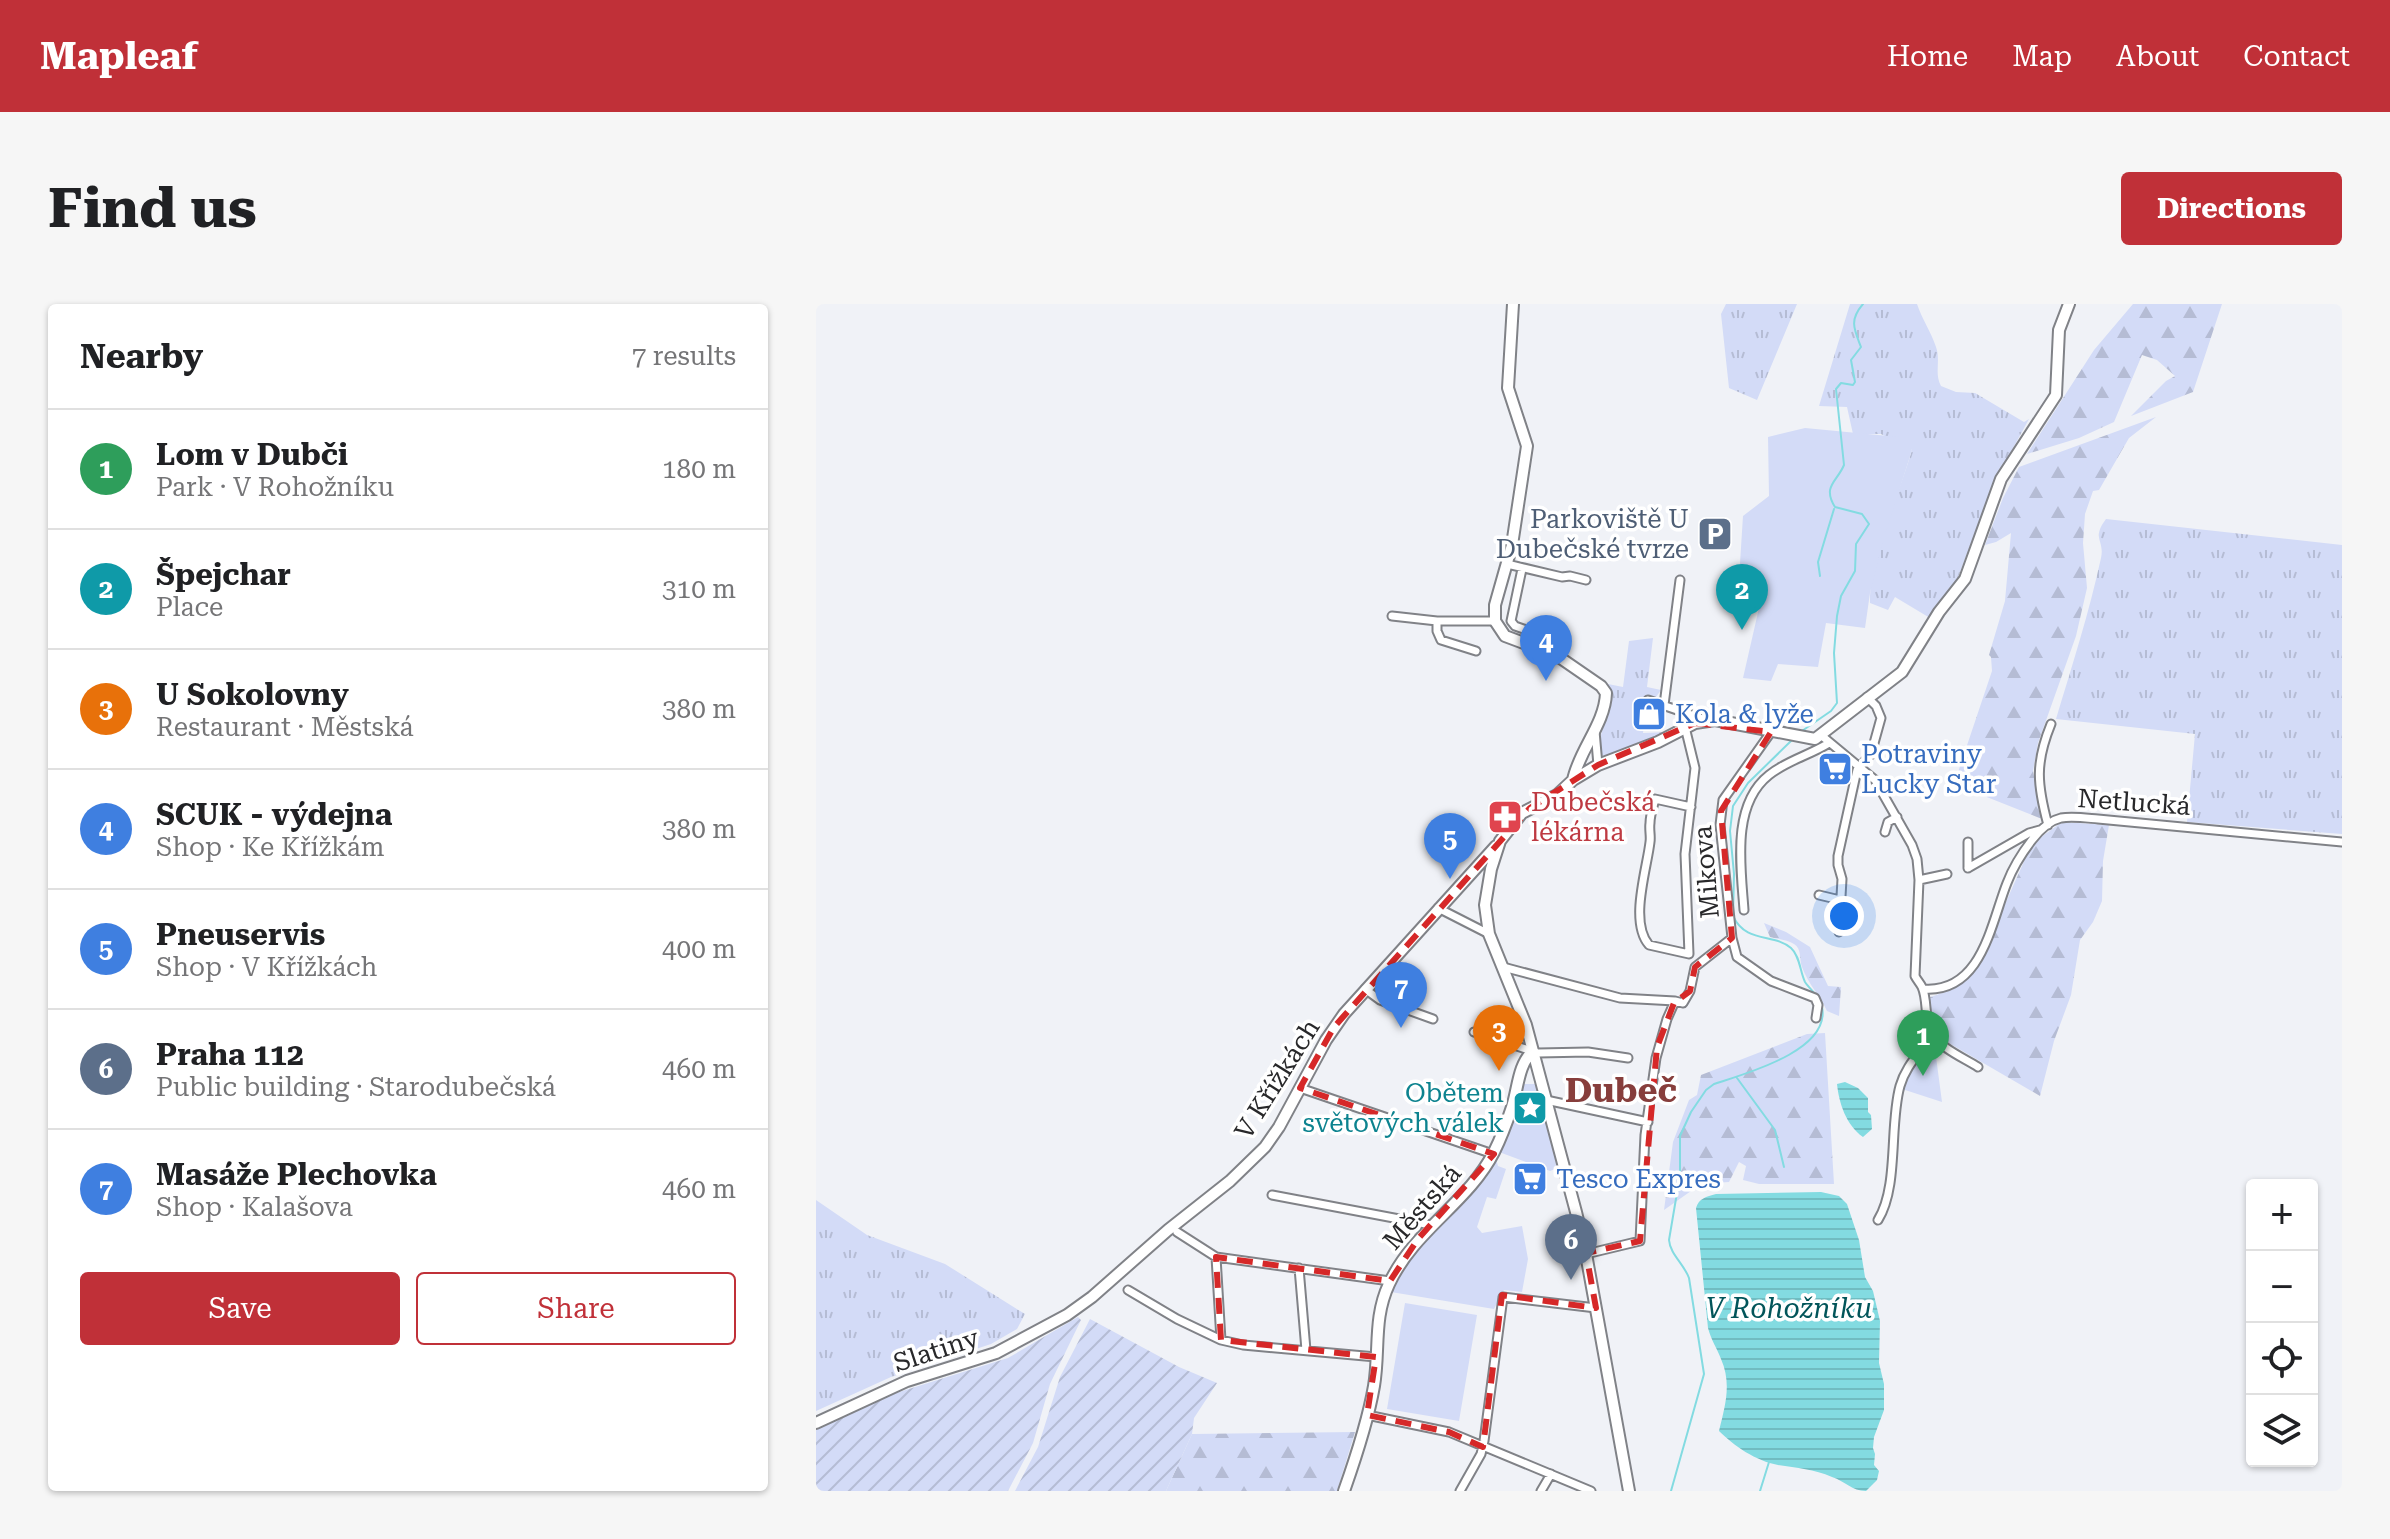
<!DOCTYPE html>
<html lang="en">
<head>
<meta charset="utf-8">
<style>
  :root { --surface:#fff; --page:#f6f6f6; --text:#202124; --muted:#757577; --line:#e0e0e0; --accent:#c03038 }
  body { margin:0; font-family:"Roboto Serif",serif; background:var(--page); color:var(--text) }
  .controls { position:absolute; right:24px; bottom:24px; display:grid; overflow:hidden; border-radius:8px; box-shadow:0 2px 6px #0004 }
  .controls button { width:72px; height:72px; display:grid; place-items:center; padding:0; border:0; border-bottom:2px solid var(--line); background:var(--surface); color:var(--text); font:40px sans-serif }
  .you { position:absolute; left:1028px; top:612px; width:28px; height:28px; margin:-20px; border:6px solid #fff; border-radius:50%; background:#1a73e8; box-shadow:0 0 0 12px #1a73e833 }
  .badge { display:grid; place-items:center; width:52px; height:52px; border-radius:50%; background:var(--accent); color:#fff; font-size:26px; font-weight:700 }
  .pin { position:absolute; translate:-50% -66px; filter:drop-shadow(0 2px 4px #0008) }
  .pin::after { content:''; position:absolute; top:42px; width:28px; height:24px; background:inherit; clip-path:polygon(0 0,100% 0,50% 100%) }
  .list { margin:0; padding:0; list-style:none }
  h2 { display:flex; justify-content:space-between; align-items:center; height:104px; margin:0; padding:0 32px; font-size:34px }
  h2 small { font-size:26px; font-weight:400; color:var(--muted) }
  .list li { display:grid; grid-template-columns:52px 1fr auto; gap:24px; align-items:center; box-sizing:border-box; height:120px; padding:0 32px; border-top:2px solid var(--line) }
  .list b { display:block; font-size:30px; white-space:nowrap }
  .list p { margin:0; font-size:26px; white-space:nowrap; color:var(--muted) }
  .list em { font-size:26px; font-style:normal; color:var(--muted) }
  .actions { display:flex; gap:16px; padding:24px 32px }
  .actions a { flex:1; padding:18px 0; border:2px solid var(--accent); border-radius:8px; text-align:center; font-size:28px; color:var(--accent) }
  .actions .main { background:var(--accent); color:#fff }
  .icon { flex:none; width:44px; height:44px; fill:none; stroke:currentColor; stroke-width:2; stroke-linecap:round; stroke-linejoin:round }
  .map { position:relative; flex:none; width:1526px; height:1187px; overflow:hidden; border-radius:8px }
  header { display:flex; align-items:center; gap:48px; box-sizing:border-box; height:112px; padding:0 40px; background:var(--accent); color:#fff }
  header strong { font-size:38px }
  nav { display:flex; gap:44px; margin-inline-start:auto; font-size:28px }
  .intro { display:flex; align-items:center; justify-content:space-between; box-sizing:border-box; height:192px; padding:0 48px }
  h1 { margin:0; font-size:56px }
  .button { padding:20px 36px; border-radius:8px; background:var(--accent); color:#fff; font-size:28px; font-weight:700 }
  main { display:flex; gap:48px; padding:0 48px }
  aside { flex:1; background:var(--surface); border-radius:8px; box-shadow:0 2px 6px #0004 }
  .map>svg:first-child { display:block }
</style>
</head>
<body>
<header>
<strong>Mapleaf</strong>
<nav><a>Home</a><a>Map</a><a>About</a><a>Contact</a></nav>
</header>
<div class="intro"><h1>Find us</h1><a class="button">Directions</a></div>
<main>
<aside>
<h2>Nearby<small>7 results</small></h2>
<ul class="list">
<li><span class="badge" style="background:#2e9e5b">1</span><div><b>Lom v Dubči</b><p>Park · V Rohožníku</p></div><em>180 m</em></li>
<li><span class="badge" style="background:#0f9aa8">2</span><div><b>Špejchar</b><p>Place</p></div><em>310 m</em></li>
<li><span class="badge" style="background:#e8710a">3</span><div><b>U Sokolovny</b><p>Restaurant · Městská</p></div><em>380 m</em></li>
<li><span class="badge" style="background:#3f7fe0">4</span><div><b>SCUK - výdejna</b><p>Shop · Ke Křížkám</p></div><em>380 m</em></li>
<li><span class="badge" style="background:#3f7fe0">5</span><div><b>Pneuservis</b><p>Shop · V Křížkách</p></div><em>400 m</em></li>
<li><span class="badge" style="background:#5c6f8a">6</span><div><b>Praha 112</b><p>Public building · Starodubečská</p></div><em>460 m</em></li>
<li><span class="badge" style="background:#3f7fe0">7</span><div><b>Masáže Plechovka</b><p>Shop · Kalašova</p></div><em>460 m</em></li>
</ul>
<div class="actions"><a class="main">Save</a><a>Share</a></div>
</aside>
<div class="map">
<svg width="1526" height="1187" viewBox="0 0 1526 1187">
  <defs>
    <pattern id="grass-tufts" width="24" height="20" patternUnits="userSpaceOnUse" patternTransform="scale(2)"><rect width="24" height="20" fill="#d3dbf7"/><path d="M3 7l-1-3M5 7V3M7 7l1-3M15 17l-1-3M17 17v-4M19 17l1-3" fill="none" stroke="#b5bcd4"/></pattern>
    <pattern id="forest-firs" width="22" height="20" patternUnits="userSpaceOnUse" patternTransform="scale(2)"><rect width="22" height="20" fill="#d3dbf7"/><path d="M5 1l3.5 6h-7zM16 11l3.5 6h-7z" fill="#b5bcd4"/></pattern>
    <pattern id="garden-furrows" width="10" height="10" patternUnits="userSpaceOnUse" patternTransform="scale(2)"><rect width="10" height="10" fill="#d3dbf7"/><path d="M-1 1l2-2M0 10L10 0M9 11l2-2" fill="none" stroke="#b5bcd4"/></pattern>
    <pattern id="water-rules" width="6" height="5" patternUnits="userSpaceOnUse" patternTransform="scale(2)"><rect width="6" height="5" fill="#83dbe1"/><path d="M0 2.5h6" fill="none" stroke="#71bcc1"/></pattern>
  </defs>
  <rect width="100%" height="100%" fill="#f0f2f7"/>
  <path fill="url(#grass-tufts)" d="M910,0H981L941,96L913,84L905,10Z
    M1034,0H1101C1106,15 1115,28 1120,43C1125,57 1118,69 1125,82L1140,88L1159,89L1208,118L1213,115L1178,179L1141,276L1114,314L1079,293L1072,306L1054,299C1053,259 1084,187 1096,146L1065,130H1037L1031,103L1003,102Z
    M1290,215L1526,241V530L1371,518L1379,430L1240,415C1256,362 1273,309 1285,254C1289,236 1275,235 1290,215Z
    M837,334L831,383L845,386L840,393L832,392L827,429L854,428L790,454L785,450V431L795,394L787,379L807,383L813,337Z
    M0,896L51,931L129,960L209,1010L201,1025L175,1040L75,1073L0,1107Z"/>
  <path fill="url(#forest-firs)" d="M1317,0H1406L1377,88L1315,112L1350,77L1359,72L1341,56L1326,51L1298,118L1263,134L1211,150L1278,46Z
    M1340,113L1313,134L1283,186L1277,187L1269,210L1267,239L1271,284L1260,332L1222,439L1217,467L1226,515L1138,480L1176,367L1175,353L1173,351L1189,297L1195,229L1180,238L1169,241L1187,194L1203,163Z
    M1246,518L1293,521L1287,557L1286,597L1277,618L1264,636L1255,691L1238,737L1224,792L1131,738L1120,724L1112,694L1137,685L1161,663L1210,553L1221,536Z
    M948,619L970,628L994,643L1012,682L1025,683L1023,712L1011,707C1004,691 992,680 986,663C983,655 986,645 978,640C972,636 961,635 954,633Z
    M1009,729L1018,880H943L927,876L930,862L923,858L913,878L885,880L848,906L857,838L873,796L881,791L885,771L991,730Z
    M539,1128L521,1187H350L376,1130Z"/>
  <path fill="#d3dbf7" d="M989,124L1083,133L1096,146L1067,237L1054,289L1049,324L1010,319L1002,363L962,360L955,377L927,374L943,304L919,299L923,275L927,212L953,192L952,133Z
    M578,667L609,676L601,697L571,687Z
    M1118,738L1126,798L1086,785L1097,758Z
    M705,780H721L744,863L734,867L683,848Z
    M680,855L682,862L690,865L680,895L671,893L661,923L666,929L706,922L712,955L706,988L688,986L678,1005L575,988C598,935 648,903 680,855Z
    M589,999L661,1011L643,1117L571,1105Z"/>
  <path fill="url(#garden-furrows)" d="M262,1013L265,1016L234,1080L217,1139L192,1187H0V1126L80,1089L192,1054Z
    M274,1015L363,1063L401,1079L378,1114L376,1130L350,1187H199L222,1143L244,1073Z"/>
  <path fill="url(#water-rules)" d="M1029,778L1042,784L1052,794V808L1055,811L1056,825L1047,833C1030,821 1023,799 1021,780Z
    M1005,888L1023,892L1031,900L1043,936L1049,973L1057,987L1064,1017L1063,1059L1068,1080V1106L1058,1133L1057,1144L1059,1150L1058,1161L1063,1167L1061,1176L1050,1187C1036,1187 1029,1177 1016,1173C998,1165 981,1164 962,1161C940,1157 918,1142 903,1127C909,1102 916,1080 905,1055C901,1044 895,1036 892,1024L880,904C883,894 890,893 900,890Z"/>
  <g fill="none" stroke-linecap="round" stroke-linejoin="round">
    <path stroke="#83dbe1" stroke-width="2" d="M1004,272L1002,258L1018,205
      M983,429L1015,407L1021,399L1018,349L1021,312L1025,292L1039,267L1040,240L1053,220L1046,210L1019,203C1006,182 1021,178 1028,161L1020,85L1025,79L1037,81L1039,78L1035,56L1045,43C1038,25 1033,16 1047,0
      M921,774L959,826L968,863
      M855,1187L888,1070L873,974C868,960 854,950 853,936L864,871V832L875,808L890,786L898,780C928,770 1015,747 1006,703C1004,692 995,687 989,678C984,668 984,652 975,644C958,629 930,640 917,612L918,570L914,527L917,502L932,479L976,436
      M944,1187L953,1158"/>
    <g stroke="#808287" stroke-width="11">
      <path id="street" d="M691,260L746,273L754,272L770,276
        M706,265L695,317L699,322L719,329
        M576,312L621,317H679
        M621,317V327L625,336L660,347
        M832,396L890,416
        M848,401L864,276
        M869,423L879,464L869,550L873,650L833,641C813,618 831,565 834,538C835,532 833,526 834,519C834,511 837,503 839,495L875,503
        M779,427L782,461
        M1006,432L1059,476L1096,541L1101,555L1103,576L1099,672C1101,676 1104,679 1106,683C1112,696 1108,714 1115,728C1124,744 1146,753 1162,763
        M1232,521C1221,480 1219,459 1235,420
        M1069,528L1072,518L1081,513
        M1152,564L1213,529L1224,526
        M1152,564V538
        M1103,576L1131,570
        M1003,591L1024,596
        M622,604L673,630
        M928,606C925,563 915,501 953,471C970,457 994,451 1013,439
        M1023,628L1026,575L1022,561V552L1041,466L1055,450L1065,414L1060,402L1051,393
        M916,634L921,653L955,677L999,694L1002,701L1000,714
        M687,663L804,694L859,697
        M549,685L564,696L617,715
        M1108,685C1166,689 1175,619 1191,579C1197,563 1206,549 1216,536C1223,527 1232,517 1245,514C1256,512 1270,514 1282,515L1526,538
        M1096,723L1112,720
        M658,728L722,749L772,748L812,754
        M484,784L677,850
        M730,796L832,818
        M456,891L615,921
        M1062,916C1083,882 1073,821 1084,782C1090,761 1105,748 1116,730
        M361,928L400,953L574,977
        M770,950L824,937L829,831L840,754L851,715L859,697L867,699L874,687L879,663L916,634L904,521L907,496L955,428
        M400,953L405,1036
        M483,964L490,1046
        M312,986L361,1015L405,1036L427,1041L560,1053
        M551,1111L633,1128L775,1187
        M644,1187L665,1150L668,1137L687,993L780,1004
        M725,1187L735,1170"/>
    </g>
    <g stroke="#808287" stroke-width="14">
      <path id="secondary" d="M697,0L692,84L711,142L696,241L679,301V317L689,332L740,351L785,382L790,389C789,420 763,446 757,476
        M0,1119L91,1077L180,1049L251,1011L276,993L352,926L414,877L449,843L463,823L510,736L528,710L680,542
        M528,1187C540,1153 552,1117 558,1082C564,1046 557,1014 573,980C598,926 652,899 678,848C685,834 691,818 696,803C702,785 702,760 717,747
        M813,1187L770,950L760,908L710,721L673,630L669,601L675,565L684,537L706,509L741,491L757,476L782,461L842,438L879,419L899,416L999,435L1086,368L1123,308L1149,275L1185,175L1240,91L1243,26L1253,0"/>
    </g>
    <use href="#street" stroke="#fff" stroke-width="7"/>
    <use href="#secondary" stroke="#fff" stroke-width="10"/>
  </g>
  <path fill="none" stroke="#d62828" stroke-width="6" stroke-dasharray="16 10" stroke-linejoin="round" d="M879,419L955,428L905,507L916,634L879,663L874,687L858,699L841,743L824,937L770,949L780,1004L686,991L667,1143L633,1128L551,1111L560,1053L405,1036L400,953L574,977L602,935L678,850L484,784L518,723L714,504L782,461Z"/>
  <defs>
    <g id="parking-square" transform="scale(1.8)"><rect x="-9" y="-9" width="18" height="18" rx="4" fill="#5c6f8a" stroke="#fff"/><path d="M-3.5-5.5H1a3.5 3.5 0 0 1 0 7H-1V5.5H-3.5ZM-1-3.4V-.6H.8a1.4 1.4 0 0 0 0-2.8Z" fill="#fff"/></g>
    <g id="shop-square" transform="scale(1.8)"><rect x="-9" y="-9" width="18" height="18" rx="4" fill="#3f7fe0" stroke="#fff"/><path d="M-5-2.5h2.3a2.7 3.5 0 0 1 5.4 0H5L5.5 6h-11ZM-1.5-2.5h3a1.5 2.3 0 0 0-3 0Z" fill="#fff"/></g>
    <g id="supermarket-square" transform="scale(1.8)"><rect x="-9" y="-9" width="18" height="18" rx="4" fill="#3f7fe0" stroke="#fff"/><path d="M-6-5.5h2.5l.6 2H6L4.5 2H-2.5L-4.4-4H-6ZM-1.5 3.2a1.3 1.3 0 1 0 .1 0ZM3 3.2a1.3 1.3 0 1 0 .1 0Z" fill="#fff"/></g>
    <g id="pharmacy-square" transform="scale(1.8)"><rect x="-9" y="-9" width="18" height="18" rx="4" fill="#e0444e" stroke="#fff"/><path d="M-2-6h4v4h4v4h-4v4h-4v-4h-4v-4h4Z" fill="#fff"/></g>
    <g id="sight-square" transform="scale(1.8)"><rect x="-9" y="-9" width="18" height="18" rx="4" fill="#0f9aa8" stroke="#fff"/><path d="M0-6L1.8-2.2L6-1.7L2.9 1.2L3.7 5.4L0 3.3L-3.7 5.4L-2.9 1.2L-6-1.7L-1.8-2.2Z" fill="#fff"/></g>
  </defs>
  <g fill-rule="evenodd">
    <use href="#parking-square" x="899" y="230"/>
    <use href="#shop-square" x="833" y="410"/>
    <use href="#supermarket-square" x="1019" y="465"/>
    <use href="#pharmacy-square" x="689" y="513"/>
    <use href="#sight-square" x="714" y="804"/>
    <use href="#supermarket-square" x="714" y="875"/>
  </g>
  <g text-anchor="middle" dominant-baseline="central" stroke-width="7" stroke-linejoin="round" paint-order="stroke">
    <g font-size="26" fill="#4e5e75" stroke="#fff" text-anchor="end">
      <text x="873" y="215">Parkoviště U<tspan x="873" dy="30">Dubečské tvrze</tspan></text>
    </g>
    <g font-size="26" fill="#366cbe" stroke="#fff" text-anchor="start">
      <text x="859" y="410">Kola &amp; lyže</text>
      <text x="1045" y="450">Potraviny<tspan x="1045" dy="30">Lucky Star</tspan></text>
      <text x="740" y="875">Tesco Expres</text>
    </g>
    <g font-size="26" fill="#be3a42" stroke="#fff" text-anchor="start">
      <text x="715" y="498">Dubečská<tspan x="715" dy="30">lékárna</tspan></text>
    </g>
    <g font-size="26" fill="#28282a" stroke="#fff">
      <text transform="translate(1318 498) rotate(4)">Netlucká</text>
      <text transform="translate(890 568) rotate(-95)">Mikova</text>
      <text transform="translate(461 775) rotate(-58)">V Křížkách</text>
      <text transform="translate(606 903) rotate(-49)">Městská</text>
      <text transform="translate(120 1046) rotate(-18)">Slatiny</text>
    </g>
    <g font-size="26" fill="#0d838f" stroke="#fff" text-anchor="end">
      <text x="688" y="789">Obětem<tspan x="688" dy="30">světových válek</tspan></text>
    </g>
    <g font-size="28" font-style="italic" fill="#02555a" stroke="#fff">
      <text x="973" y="1004">V Rohožníku</text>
    </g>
    <g font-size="34" font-weight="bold" fill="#873e3c" stroke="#fff">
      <text x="805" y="786">Dubeč</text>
    </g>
  </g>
</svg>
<div class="controls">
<button>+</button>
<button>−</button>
<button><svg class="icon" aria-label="locate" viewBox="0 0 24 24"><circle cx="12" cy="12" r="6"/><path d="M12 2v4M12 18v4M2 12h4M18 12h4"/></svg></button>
<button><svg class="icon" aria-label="layers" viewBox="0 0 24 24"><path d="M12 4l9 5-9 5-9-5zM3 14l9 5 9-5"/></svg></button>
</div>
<div class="you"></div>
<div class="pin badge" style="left:1107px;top:772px;background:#2e9e5b">1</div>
<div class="pin badge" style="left:926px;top:326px;background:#0f9aa8">2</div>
<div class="pin badge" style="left:683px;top:767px;background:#e8710a">3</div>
<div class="pin badge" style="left:730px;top:377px;background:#3f7fe0">4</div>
<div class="pin badge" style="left:634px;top:575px;background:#3f7fe0">5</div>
<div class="pin badge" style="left:755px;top:976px;background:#5c6f8a">6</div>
<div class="pin badge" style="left:585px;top:724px;background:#3f7fe0">7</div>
</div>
</main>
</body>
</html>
